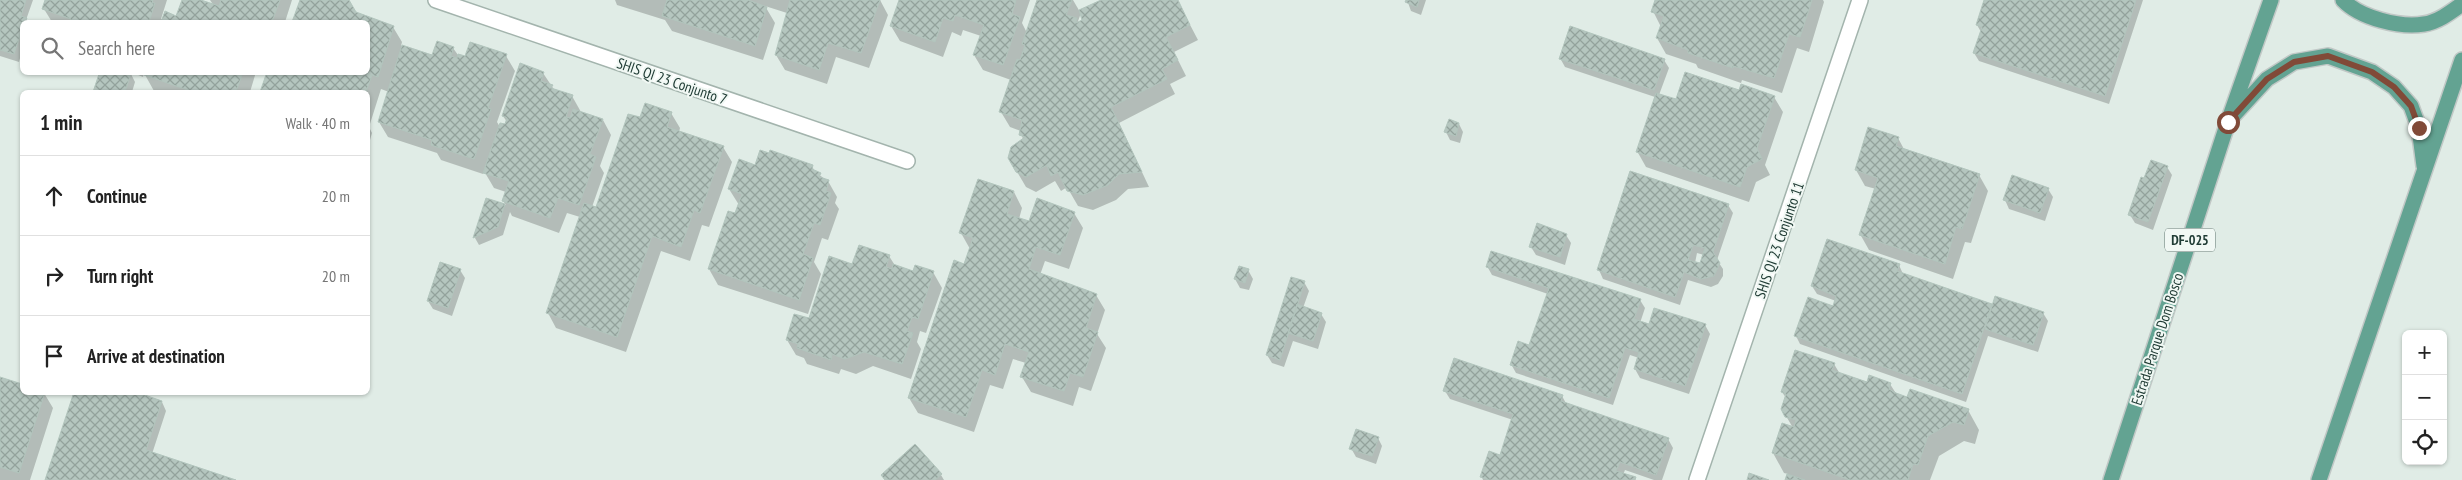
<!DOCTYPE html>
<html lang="en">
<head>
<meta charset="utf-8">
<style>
  :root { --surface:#fff; --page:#f2f2f2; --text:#222; --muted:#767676; --line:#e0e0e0 }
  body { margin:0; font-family:"PT Sans Narrow",sans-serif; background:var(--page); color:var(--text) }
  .controls { position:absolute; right:15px; bottom:15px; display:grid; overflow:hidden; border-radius:8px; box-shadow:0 1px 4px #0004 }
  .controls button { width:45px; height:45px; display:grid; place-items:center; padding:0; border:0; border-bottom:1px solid var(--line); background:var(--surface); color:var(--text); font:25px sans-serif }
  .stop { position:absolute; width:15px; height:15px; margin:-11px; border:4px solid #814a38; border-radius:50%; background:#fff }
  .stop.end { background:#814a38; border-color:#fff; box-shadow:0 1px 5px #0008 }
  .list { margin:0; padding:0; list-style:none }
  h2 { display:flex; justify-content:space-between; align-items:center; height:65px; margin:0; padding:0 20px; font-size:21px }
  h2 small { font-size:16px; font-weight:400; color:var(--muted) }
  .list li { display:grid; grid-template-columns:32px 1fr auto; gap:15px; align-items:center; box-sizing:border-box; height:80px; padding:0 20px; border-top:1px solid var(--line) }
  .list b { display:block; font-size:19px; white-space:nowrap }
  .list em { font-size:16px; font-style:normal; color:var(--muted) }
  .icon { flex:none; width:28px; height:28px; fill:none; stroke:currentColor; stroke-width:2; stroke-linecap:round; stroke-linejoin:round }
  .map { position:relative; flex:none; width:2462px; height:480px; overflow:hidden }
  .search { position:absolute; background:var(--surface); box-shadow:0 1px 4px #0004; left:20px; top:20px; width:350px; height:55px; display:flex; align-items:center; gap:12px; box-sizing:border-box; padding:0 18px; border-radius:8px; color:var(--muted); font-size:19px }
  .panel { position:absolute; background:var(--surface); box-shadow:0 1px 4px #0004; left:20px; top:90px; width:350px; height:305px; border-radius:8px }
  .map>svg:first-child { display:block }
</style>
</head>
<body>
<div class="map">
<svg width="2462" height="480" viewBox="0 0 2462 480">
  <defs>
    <pattern id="building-cross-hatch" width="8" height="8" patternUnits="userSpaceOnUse" patternTransform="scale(1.25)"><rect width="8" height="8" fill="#b5c6bf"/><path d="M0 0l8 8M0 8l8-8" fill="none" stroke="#93a29c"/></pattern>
  </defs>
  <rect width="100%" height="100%" fill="#e0ece6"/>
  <path fill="#0003" fill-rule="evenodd" d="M0,0H33L26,20L28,22H22V51L19,62L0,56Z
    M47,0H167L161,19L163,20L177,17L183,0H197L214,6L210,0H292L285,22H52L44,9Z
    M301,0H346L355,13L393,27L402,42L401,46L433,57L453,48L458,55L466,58L506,56L515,71L497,122L500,127L506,126L507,122L503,116L543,73L555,91L572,96L581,112L603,120L611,135L600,166L604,173L592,207L597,209L640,119L671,113L680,128L679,132L723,147L732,162L709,227L702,225L690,261L661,251L626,352L556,328L548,313L580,217L567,213L559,233L512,216L510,212L503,235L479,245L475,238L487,199L506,205L503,201L506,192L494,188L484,171L483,174L441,160L437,153L388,137L379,122L389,92L381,89L369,127L372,133L368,147V92H262L268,72H368V22H294Z
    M615,0H880L888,15L869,68L836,57L827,84L785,70L776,55L787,13L765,6L775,23L763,60L672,31L665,20L617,5Z
    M901,0H1030L1022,23L1027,33L1039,0H1073L1080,12L1103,0H1177L1198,40L1174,52L1186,76L1170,84L1175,94L1119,123L1149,187L1128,189L1116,200L1093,210L1078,206L1067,187L1061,191L1055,181L1036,192L1026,187L1009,158L1023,140L1021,131L1010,127L1001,112L1011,80L983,70L974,55L981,36L963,30L961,36L952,32L943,57L900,41L891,26ZM1081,13L1083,21L1077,24Z
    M1407,0H1426L1421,15L1411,11Z
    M1656,0H1823L1824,2L1809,52L1797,48L1782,93L1742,80L1741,83L1698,68L1696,64L1666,54L1657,38L1661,27L1653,11Z
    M1986,0H2143L2109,104L1979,61L1974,53L1981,32L1977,25Z
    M1560,58L1664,60L1669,68L1659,95L1677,101L1739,92L1774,97L1783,112L1765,165L1770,175L1756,182L1749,202L1646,167L1637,151L1655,97L1565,67Z
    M106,72H130L135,82L132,92H94L100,75Z
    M131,72H256L250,92H160L154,91L144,73L143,77Z
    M1459,124L1463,132L1460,143L1450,140L1446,132Z
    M1898,138L1905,151L1979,175L1988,191L1971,243L1965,242L1953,279L1869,250L1860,234L1876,189L1865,186L1856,170Z
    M756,166H812L815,172L828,181L837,197L835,203L839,209L828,240L822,238L814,262L821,274L808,314L718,285L709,269L739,205L729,189Z
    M2167,167L2172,175L2153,230L2135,223L2130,215L2145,179Z
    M2048,189L2053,197L2045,221L2009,209L2005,200Z
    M1014,192L1022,208L1019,219L1030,222L1074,213L1083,228L1069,269L1045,261L1040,275L1096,295L1105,310L1097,334L1106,348L1091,391L1079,387L1073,406L1031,392L1022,377L1026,363L1013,359L1003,389L990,385L974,432L918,413L909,398L970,249L961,233Z
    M1728,205L1733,213L1717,260L1723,269V276L1718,284L1711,287L1688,280L1680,305L1603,279L1599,270ZM1697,253L1704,255L1701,265L1695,263Z
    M1566,235L1571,243L1565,265L1536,255L1531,247Z
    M889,256L896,267L914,273L933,272L942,288L926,333L920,331L917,342L921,349L911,379L873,366L856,374L841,369L839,374L807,364L804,358L796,355L787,340L810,320L852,265Z
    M1899,265L1903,274L1994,305L2043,313L2048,321L2038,352L1988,336L1966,402L1800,344L1796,336L1833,308L1836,301L1817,294L1812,286Z
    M1487,266L1640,300L1645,308L1640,323L1649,326L1705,325L1710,334L1689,394L1640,378L1635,369L1639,358L1630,355L1613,405L1516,373L1511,364L1530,346L1548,294L1492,275Z
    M460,270L465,278L452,316L433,309L428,301Z
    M1248,270L1253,279L1249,290L1240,288L1235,279Z
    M1304,282L1309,291L1303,308L1321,314L1326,322L1318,349L1293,341L1284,367L1272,363L1267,355Z
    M1834,364L1840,374L1868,383L1890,384L1897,395L1968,410L1979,430L1975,444L1964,441L1939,456L1930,480H1786L1788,474L1784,473L1773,453L1793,428L1782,409L1786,398L1782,392Z
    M0,378L22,386V392L44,393L53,408L30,480H0Z
    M1445,391L1562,396L1567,405L1668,439L1673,448L1662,480H1654L1625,470L1623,475L1636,480H1483L1482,477L1501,456L1513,420L1450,399Z
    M132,392L162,402L166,411L152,454L232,480H46Z
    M1378,438L1382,446L1376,464L1356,457L1351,448Z
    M941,475L944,480H885Z"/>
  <path fill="url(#building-cross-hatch)" stroke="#b2c5bd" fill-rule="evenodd" d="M0,0H26L21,16L27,18L25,22H22V30L14,54L0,50Z
    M45,0H153L152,3H155L149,22H70L71,19L42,9Z
    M182,0H201L219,6L221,0H280L272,22H161L165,11L176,16Z
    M300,0H349L356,12L394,26L378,77L372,75L366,92H260L267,72H368V22H292Z
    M667,0H748L767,7L755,46L662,16Z
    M790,0H880L861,53L828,43L819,70L775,55Z
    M899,0H1016L1012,14L1020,17L1003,65L973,55L984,25L955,15L953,21L943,18L935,42L890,26Z
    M1037,0H1072L1066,15L1077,18L1076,23L1082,20L1079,10L1101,0H1178L1190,25L1166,37L1178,60L1162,69L1167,79L1111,107L1142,172L1119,174L1108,185L1083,195L1067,191L1058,172L1051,176L1047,165L1026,177L1016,172L1008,158L1011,147L1025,137L1019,135L1022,120L999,112L1017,59L1020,60L1025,45L1022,44Z
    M1406,0H1419L1417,7L1405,2Z
    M1655,0H1812L1800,37L1789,34L1774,78L1733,66V68L1688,53V50L1656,38L1664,16L1651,12Z
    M1984,0H2136L2105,96L1973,53L1982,27L1976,25Z
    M1570,26L1665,59L1654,90L1559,59Z
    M437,41L454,47L451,56L457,58L458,54L465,56L470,42L507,54L488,108L491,109L474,159L431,145L432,140L378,122L402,45L432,55Z
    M520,63L544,72L541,81L553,85L551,88L573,95L566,117L570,118L573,109L603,119L590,154L596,157L579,205L558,198L550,218L502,201L509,181L483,173L500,123L505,124L507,118L502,116Z
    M103,72L131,73L125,92H93L99,74Z
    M145,72H243L236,92H187L188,90L144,75Z
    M1685,72L1739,90L1741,84L1775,96L1757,148L1762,159L1747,167L1740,187L1636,152L1656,93L1676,99Z
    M645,103L672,112L667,127L724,146L700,213L694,210L681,247L652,236L617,337L546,313L584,203L596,207L628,114L640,117Z
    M1449,119L1459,123L1456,136L1444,132Z
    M1868,127L1899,137L1896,146L1980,174L1962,229L1956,227L1945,264L1859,235L1878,178L1855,170Z
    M760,150L769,153L770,150L813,165L812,169L821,173L819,177L829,180L826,191L831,193L820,225L814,223L803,254L813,258L799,300L708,269L728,211L735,213L742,194L728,189L739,159L755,165Z
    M2151,160L2168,166L2148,222L2128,215L2141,177L2144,178Z
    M1630,171L1729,204L1713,252L1720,263L1714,276L1701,279L1684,272L1675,297L1597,270ZM1693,245L1705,248L1700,263L1688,260Z
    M2012,175L2049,188L2040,213L2003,200Z
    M978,179L1014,191L1007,214L1029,221L1037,198L1075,212L1060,255L1036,247L1029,269L1097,294L1086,328L1098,332L1083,377L1070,373L1064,391L1020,377L1029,352L1005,344L995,375L982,370L966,417L908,398L954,260L964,264L973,238L959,233Z
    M486,198L505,204L498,227L473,238Z
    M1537,223L1567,234L1560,257L1529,247Z
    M1827,239L1900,264L1897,271L1992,304L1962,394L1794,336L1808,297L1833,306L1836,296L1811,286Z
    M859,245L890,255L886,267L892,269L893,264L913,271L915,265L934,271L918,319L912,317L907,331L913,333L902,364L864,352L845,359L832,354L831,360L797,348L798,344L786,340L794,314L809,318L829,256L852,264Z
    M1491,251L1641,299L1634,319L1649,324L1654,308L1706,324L1685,386L1634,369L1639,352L1625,348L1609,398L1510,365L1518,341L1529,345L1549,288L1486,267Z
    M440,262L461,269L448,308L427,301Z
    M1239,266L1249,269L1245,283L1234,279Z
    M1291,277L1305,281L1280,360L1266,355Z
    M1995,296L2044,312L2033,345L1985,329Z
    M1297,304L1322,313L1313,341L1288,333Z
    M1795,350L1835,363L1832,370L1867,382L1869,375L1891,383L1889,389L1896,393L1907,397L1910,389L1969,409L1964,425L1953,422L1928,436L1918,465L1913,464L1908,480H1850L1772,453L1782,423L1794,427L1796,420L1785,417L1781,409L1786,394L1781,392Z
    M1454,358L1563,395L1561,401L1669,438L1656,475L1620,462L1616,471L1636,477L1635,480H1489L1480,477L1489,451L1500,455L1513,414L1443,391Z
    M0,377L22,384V392H45L19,473L0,467Z
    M74,392H136L162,401L146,450L236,480H45Z
    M1356,429L1379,437L1372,456L1349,449Z
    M915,444L942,474L935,480H885L881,475Z
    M1749,473L1769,480H1747Z
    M1787,474L1805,480H1785Z"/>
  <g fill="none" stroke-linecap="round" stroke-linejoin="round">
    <g stroke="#a3b4ad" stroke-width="18">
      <path id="minor" d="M436,0L907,161
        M1697,480L1860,0"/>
    </g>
    <g stroke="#c1c8c6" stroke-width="18">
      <path id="major" d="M2343,0C2360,18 2400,28 2424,24C2438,22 2451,12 2462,4
        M2233,116L2267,79L2294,62L2328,56L2372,72L2394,87L2411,106L2419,128L2424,166
        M2111,480L2228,122L2271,0
        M2319,480L2462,60"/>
    </g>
    <use href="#minor" stroke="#fff" stroke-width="15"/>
    <use href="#major" stroke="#63a392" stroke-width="15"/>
  </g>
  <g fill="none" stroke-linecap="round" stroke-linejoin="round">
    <path stroke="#814a38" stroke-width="6" d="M2228,122L2267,79L2294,62L2328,56L2372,72L2394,87L2411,106L2419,128"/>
  </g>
  <g text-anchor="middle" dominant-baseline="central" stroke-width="4" stroke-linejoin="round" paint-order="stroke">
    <rect fill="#f1f8f4" stroke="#5f746e" stroke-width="1" x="2165" y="228.5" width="50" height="23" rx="4"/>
    <g font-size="14" font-weight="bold" fill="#203c35">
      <text x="2190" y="240">DF-025</text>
    </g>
    <g font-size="15" fill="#203c35" stroke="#f1f8f4">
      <text transform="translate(672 81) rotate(19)">SHIS QI 23 Conjunto 7</text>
      <text transform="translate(1779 240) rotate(-71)">SHIS QI 23 Conjunto 11</text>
      <text transform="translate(2157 339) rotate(-72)">Estrada Parque Dom Bosco</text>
    </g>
  </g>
</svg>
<div class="controls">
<button>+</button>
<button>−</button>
<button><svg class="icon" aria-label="locate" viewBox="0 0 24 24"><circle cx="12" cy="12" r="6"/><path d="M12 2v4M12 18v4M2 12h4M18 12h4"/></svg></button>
</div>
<div class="stop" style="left:2228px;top:122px"></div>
<div class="stop end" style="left:2419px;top:128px"></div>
<div class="search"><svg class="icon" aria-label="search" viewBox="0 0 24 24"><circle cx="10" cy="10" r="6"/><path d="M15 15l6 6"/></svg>Search here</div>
<section class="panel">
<h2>1 min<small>Walk · 40 m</small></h2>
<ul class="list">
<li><svg class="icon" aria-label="ahead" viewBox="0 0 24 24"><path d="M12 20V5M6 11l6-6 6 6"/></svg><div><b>Continue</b></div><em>20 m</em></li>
<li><svg class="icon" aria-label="right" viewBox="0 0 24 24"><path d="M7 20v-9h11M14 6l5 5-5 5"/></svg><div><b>Turn right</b></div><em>20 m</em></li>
<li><svg class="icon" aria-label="arrive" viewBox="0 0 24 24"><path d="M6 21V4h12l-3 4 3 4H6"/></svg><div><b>Arrive at destination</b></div></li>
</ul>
</section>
</div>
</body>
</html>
